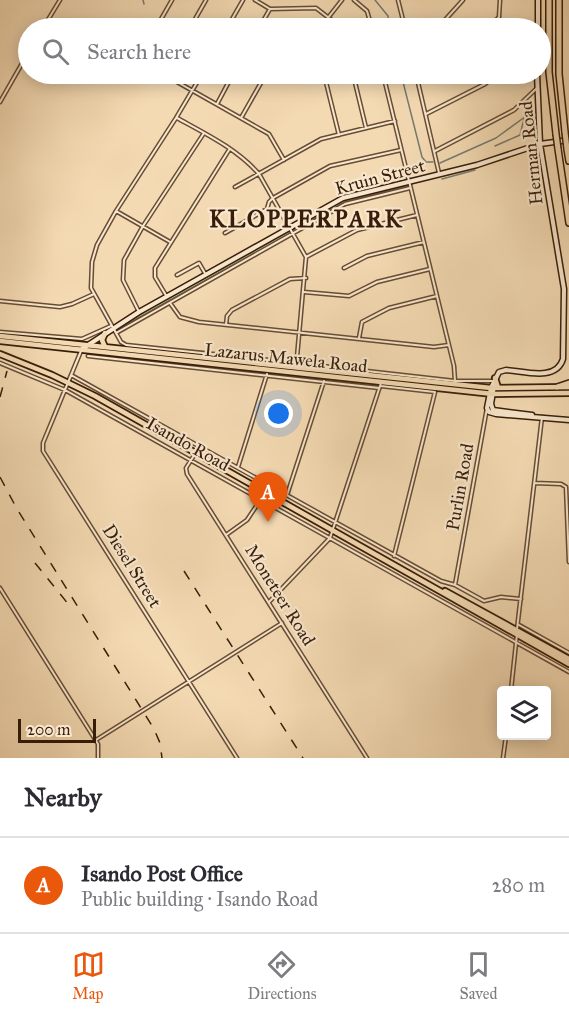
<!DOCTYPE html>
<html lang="en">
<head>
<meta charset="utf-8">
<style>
  :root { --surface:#fff; --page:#f2f2f3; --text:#2b2b33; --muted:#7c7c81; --line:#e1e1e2; --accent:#ea580c }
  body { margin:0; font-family:"IM FELL Great Primer",serif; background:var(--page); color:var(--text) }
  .controls { position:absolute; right:18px; bottom:18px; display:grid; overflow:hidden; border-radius:6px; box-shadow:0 3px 15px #0003 }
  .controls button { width:54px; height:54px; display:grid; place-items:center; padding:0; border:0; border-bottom:2px solid var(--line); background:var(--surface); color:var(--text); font:30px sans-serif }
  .scale { position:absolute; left:18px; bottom:15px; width:78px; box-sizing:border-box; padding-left:6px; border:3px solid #381e09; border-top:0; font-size:16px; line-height:21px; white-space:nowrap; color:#381e09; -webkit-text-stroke:4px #f8e7ce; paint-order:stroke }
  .you { position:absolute; left:279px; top:414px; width:21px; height:21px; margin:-15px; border:4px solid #fff; border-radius:50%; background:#1a73e8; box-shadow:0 0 0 9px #1a73e833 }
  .badge { display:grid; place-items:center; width:39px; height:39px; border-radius:50%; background:var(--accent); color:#fff; font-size:20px; font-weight:700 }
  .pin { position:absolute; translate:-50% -50px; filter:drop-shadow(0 2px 3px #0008) }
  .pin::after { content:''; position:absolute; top:32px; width:21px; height:18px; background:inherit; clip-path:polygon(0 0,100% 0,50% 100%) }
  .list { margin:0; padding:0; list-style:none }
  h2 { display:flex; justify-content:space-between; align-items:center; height:78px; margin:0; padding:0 24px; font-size:26px }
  h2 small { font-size:20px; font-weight:400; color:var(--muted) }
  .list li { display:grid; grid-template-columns:39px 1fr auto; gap:18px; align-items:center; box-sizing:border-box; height:96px; padding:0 24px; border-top:2px solid var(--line) }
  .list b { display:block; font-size:22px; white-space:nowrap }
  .list p { margin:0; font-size:20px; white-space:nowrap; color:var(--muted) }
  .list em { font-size:20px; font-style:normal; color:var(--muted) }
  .icon { flex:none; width:33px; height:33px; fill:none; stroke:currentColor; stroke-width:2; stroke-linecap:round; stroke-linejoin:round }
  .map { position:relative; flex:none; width:569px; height:758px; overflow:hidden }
  .search { position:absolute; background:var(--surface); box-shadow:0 3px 15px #0003; left:18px; right:18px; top:18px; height:66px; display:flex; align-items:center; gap:15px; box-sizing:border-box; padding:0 21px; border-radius:33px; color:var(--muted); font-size:22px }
  .sheet { height:174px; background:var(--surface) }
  nav { display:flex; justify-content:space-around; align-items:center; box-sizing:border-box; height:84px; border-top:2px solid var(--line); background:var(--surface); font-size:16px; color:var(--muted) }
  nav a { display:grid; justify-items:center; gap:3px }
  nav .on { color:var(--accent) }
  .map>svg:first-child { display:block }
</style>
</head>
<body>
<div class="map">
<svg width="569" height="758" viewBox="0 0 569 758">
  <rect width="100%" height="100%" fill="#f4dab3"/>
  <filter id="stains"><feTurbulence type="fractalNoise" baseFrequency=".00333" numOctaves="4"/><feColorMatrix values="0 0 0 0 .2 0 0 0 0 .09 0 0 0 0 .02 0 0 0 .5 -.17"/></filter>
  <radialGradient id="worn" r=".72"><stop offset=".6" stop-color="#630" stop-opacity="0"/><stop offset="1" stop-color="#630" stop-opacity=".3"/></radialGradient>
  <path fill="#b6c190" stroke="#77704c" stroke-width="1.5" d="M407,184L408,186L346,202L293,230V227L340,201Z
    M286,231L290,232L289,234L117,330L125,323Z"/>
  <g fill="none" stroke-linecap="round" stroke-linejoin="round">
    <path stroke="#777a72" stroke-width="1.5" d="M143,0L144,4
      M375,0L388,16L390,28
      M401,74L422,157L426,162H433
      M495,146L520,135L524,119
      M440,163L496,138L533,111
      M442,179L475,170"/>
    <g stroke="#674d34" stroke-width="5">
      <path id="street" d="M255,0L270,9L316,8L342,28
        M354,0L367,11L372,28
        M398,0L405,28
        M43,28L60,0
        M156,28L172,0
        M190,28L206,0
        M227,28L243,0
        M259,28L270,9
        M320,28L342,0
        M430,28L445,20L463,0
        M489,28L499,17L500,0
        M163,74L269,134L284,160
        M202,74L176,118L116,211L97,245L92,262L91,288L121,342L126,345L269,360L280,361L297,357L322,366L455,381H494
        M324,74L339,135
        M353,74L366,128
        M383,74L454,366L455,381
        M416,74L439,173
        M417,77L423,74
        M0,102L28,53
        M217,104L233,74
        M426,114L485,84L497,74
        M177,118C206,134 237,149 259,174L306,257L296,368
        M241,118L266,74
        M435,151L514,110L537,88
        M235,187L321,139L395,121
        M116,211L170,242
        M225,233L267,209L269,202L273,198L330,166L401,150
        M306,257L357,230L417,215
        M344,268L367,256L424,242
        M177,275L199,263L206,275
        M304,292L349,296L377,282L430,269
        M167,297L155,277V268L229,150
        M0,301L60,307L72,304L94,294
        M170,303L180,317L199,322L434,347L449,345
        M139,312L123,280L124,260L143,226L204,133
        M226,325L227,316L232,310L290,279L306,278
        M0,332L82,339L111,326
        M116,333L345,204L410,188
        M359,338L362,322L389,308L437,296
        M81,351L43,443V451L237,758
        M88,356L379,388
        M0,363L65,390L569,672
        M71,375L441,581L455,585L484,601L501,597L521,599
        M381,386L435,392L394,556
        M200,446L186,468L187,474L367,758
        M238,467L267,374
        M535,483L561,484L566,487L569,562
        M287,495L324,381
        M226,535L247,520L261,499
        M455,585L487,408
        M0,588L98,744V758
        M269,602L330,538L381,383
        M519,625L569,653
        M517,629L542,417
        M511,690L517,634
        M96,740L282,623
        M503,758L506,736"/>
    </g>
    <g stroke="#381e09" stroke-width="7">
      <path id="secondary" d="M538,0V28
        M537,74L540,144L564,289L563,359C556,382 524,371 506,370L499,372L491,388L487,408L489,412L496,414L569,420
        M82,349L139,312L343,198L477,165L540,144L569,140
        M494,386L491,404L493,410L532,415"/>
    </g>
    <g stroke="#381e09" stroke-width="8">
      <path id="primary" d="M0,336L491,388L569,387
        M0,341L493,394L569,393
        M105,347L102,340L105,333
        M0,354L52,375L95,396L569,664
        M495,378L498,388
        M445,591L569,659"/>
    </g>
    <g stroke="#381e09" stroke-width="8">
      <path id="highway" d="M549,0V72L556,134
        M559,0V74L565,132
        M558,149L569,223
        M567,149L569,161
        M557,387L569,383"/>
    </g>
    <use href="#street" stroke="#f8e7ce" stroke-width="2"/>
    <use href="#secondary" stroke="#f8e7ce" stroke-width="4"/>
    <use href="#primary" stroke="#f4dab3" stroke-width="4.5"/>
    <use href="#highway" stroke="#f4dab3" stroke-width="5"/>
    <path stroke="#381e09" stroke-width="1.5" stroke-dasharray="10 10" stroke-linecap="butt" d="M0,397L7,371
      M0,477L17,509L154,729L160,743L162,758
      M35,563L69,605
      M184,571L303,758"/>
    <g stroke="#381e09" stroke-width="8" stroke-linecap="butt">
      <path id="highway-bridge" d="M565,132L567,149
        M556,134L558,149"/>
    </g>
    <use href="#highway-bridge" stroke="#f4dab3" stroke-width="5"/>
  </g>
  <g text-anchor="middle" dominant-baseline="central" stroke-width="4.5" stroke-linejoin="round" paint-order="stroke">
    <g font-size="18" fill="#381e09" stroke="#f8e7ce">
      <text transform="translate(531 153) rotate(-96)">Herman Road</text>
      <text transform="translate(380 177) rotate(-15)">Kruin Street</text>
      <text transform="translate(286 358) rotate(6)">Lazarus Mawela Road</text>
      <text transform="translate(188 444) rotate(29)">Isando Road</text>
      <text transform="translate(460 487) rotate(-80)">Purlin Road</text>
      <text transform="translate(132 566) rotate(58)">Diesel Street</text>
      <text transform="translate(280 595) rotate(58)">Moneteer Road</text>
    </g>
    <g font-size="24" font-weight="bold" letter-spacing="1.5" fill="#381e09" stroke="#f8e7ce">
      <text x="306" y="219">KLOPPERPARK</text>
    </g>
  </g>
  <rect width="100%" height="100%" filter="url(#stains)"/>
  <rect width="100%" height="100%" fill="url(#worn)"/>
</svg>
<div class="controls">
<button><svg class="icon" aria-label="layers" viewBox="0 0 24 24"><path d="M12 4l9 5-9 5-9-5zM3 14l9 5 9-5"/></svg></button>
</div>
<div class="scale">200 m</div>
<div class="you"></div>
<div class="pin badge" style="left:268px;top:522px">A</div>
<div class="search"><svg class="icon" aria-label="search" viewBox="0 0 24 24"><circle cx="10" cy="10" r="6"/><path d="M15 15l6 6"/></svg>Search here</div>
</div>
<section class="sheet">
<h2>Nearby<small></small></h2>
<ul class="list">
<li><span class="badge">A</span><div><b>Isando Post Office</b><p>Public building · Isando Road</p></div><em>280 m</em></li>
</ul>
</section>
<nav>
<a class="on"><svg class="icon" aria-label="map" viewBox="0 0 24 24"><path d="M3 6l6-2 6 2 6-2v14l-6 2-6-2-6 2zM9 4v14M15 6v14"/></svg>Map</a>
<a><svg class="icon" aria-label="directions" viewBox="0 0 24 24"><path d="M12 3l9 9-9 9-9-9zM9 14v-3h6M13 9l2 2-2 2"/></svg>Directions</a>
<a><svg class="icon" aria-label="saved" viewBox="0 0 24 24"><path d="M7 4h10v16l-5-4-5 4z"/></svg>Saved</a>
</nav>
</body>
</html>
